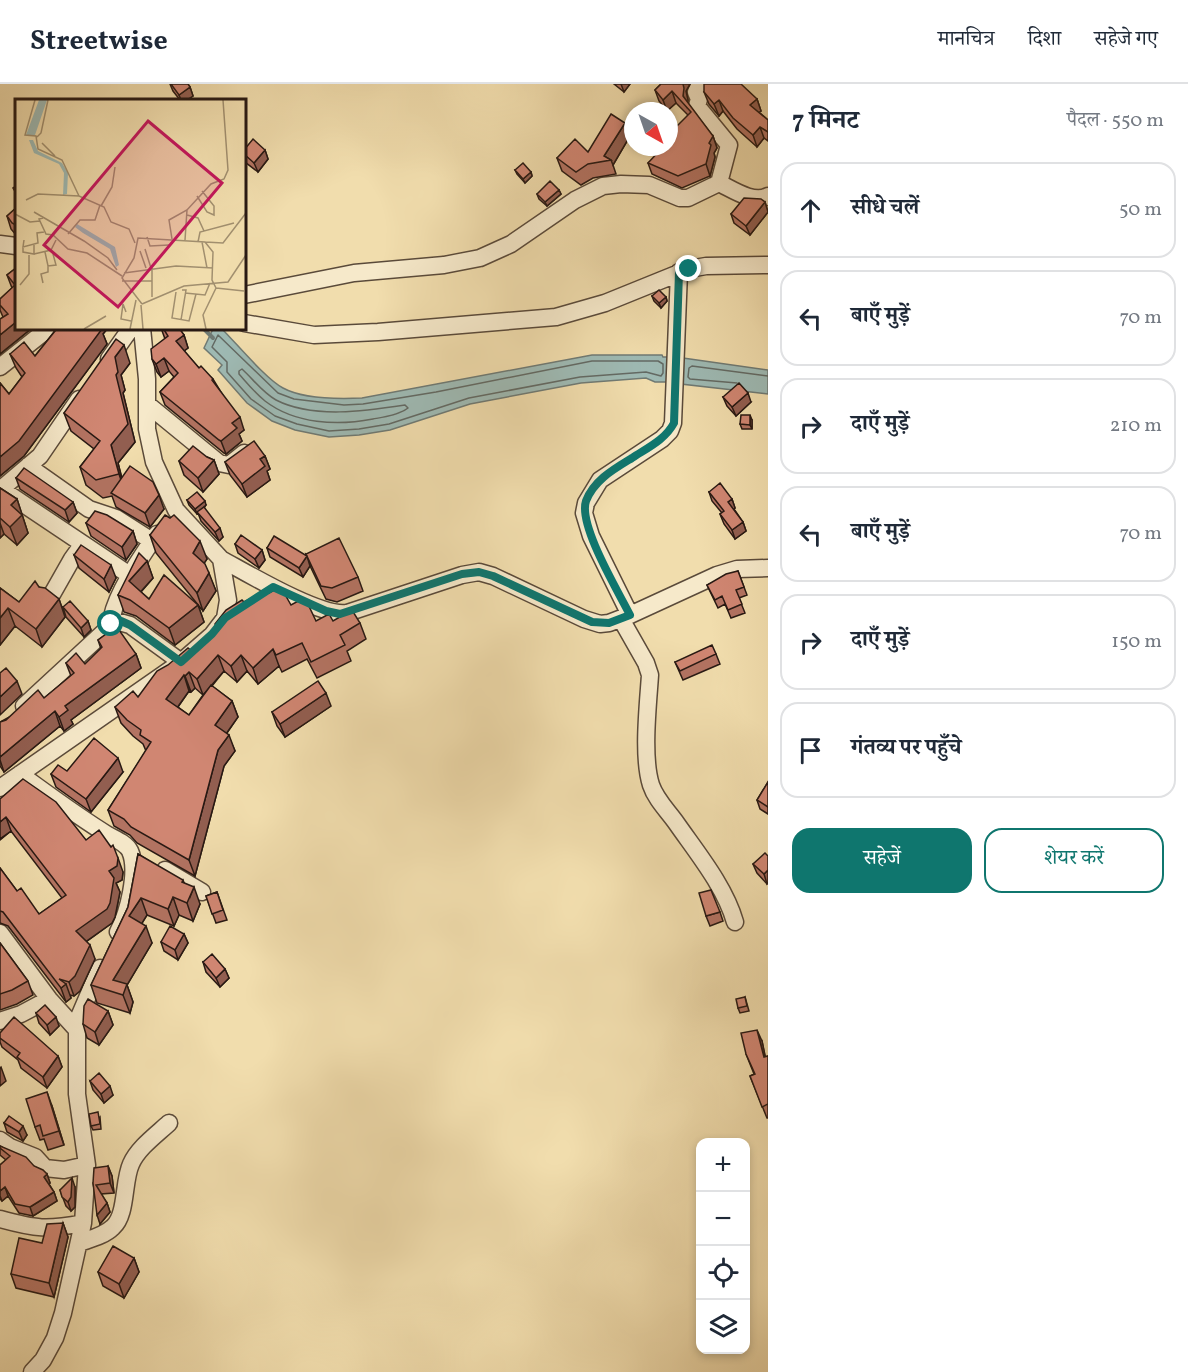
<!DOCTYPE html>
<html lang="hi">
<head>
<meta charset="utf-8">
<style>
  :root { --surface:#fff; --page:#f2f2f3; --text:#1f2937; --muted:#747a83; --line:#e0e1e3; --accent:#0f766e }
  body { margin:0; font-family:Vollkorn,"Noto Serif Devanagari",serif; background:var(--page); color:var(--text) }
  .controls { position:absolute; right:18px; bottom:18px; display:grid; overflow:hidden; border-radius:12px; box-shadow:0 3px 9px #0003 }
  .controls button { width:54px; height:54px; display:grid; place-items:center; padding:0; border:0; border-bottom:2px solid var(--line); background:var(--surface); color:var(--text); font:30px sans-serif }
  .compass { position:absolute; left:624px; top:18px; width:54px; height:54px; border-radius:50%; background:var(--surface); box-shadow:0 3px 9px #0003; rotate:140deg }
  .stop { position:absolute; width:18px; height:18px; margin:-14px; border:4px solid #0f766e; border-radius:50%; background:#fff }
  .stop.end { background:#0f766e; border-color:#fff; box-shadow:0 2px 6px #0008 }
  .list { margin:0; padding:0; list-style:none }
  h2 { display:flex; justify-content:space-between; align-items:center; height:78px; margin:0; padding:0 24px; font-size:26px }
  h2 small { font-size:20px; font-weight:400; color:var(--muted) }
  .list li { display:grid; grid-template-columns:39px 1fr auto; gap:18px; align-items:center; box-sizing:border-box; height:96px; margin:0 12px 12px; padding:0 12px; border:2px solid var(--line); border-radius:18px }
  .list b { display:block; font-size:22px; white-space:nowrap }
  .list em { font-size:20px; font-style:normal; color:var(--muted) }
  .actions { display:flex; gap:12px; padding:18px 24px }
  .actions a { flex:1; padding:14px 0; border:2px solid var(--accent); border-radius:18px; text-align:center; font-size:21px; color:var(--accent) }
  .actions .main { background:var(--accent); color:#fff }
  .icon { flex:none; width:33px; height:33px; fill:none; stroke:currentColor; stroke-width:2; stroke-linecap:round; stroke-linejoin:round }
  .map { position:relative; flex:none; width:768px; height:1288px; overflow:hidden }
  header { display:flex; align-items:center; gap:36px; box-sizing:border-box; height:84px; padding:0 30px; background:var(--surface); border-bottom:2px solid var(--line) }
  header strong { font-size:28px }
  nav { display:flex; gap:33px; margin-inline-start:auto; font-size:21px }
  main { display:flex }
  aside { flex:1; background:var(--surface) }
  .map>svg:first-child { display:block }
</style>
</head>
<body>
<header>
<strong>Streetwise</strong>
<nav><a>मानचित्र</a><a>दिशा</a><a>सहेजे गए</a></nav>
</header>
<main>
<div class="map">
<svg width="768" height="1288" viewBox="0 0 768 1288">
  <rect width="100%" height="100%" fill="#f1ddad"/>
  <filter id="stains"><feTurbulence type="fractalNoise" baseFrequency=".00333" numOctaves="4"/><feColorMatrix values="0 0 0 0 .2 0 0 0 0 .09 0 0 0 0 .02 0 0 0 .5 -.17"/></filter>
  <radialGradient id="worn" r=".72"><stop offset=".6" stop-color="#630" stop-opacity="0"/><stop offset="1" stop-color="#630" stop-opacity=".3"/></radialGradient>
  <path fill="#9ebab4" stroke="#6f7a74" stroke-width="1.5" d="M213,245H222C237,260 266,295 283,304C303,315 340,315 362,314L592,271H662L663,273H670L669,298H655L646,294L581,299L470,320L390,346L359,351L329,353L295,346L272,337L247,319L218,286L222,281L204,264Z
    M683,274L768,286V310L681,300Z"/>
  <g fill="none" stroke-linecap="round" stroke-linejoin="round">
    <path stroke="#636a64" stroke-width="1.5" d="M218,251L278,309L294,315L344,321L363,320L436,308L592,277H658L663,280V289L661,292L646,288L580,293L469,314L389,340L359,345L329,347L297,340L275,332L251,315L227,288V278L212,263Z
      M242,285C253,295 263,309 276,316C313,335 366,327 405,321L408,324C399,331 384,333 373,335C337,342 295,340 265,317C255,309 247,299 239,290V287Z
      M737,299L690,295L688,293L689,284L692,282L768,292"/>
    <path stroke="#6f7a74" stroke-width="4" d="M203,244L213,254"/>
    <g stroke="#5a4a3a" stroke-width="19">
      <path id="minor" d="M700,0L696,8L699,15L697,22L729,61L719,99
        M0,160L16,162
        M244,211L354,189L444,181L480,174L511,160L575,116L603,102L621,100L649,101L680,114H688L719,99C732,105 753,120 768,112
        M244,239L314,251L378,248L556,233L605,219L689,185L706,182L768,181
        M109,275L131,244
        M0,283L49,244
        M147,320L219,379L229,381L244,369
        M28,382L89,425L116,434L152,457
        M1,405L131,492
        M0,406L40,372L79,315
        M221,475C247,489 320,533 347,529L462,491L479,488L493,492L584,535L600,540L609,539L630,531L717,491L737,485L768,484
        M51,512L72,475L82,461
        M630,531L591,452L584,429L586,419L600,396L662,355L670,347L673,339L679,188
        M621,535L646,579L650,591C648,621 642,673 651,701C656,716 668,727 677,740C698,770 725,803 735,838
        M111,540C112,515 142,471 157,450
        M24,622L116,537L130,541L181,578
        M20,690C49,711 77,732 108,751C115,755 126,759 130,767C139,787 128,829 118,848
        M0,704L181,578L212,551L225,534L228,516L221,475L176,426L154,378L147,345V295L142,244
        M165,786L202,808
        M0,849L49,915L77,946
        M0,937L21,930L49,915
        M0,1056L10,1063L35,1073L45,1084L64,1086L87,1081
        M0,1135C36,1145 47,1146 83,1139
        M79,1159C90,1155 104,1152 113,1143C127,1131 123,1097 131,1080C138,1064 156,1051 169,1039
        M32,1288L43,1276L55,1254L63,1229L83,1139L87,1081L77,1010V946L79,933L100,884"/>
    </g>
    <use href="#minor" stroke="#f6e9ca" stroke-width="16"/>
  </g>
  <path fill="#b37362" stroke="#281913" stroke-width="1.5" fill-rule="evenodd" d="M170,0H188L190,3L193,12L187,16H180L173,7Z
    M614,0H630L624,8Z
    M661,0H690L686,7L688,16L687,19L713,52L717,64L714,69L715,73L710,92L682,104L652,90L648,79L669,63L688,31L676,19L667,27L659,17L655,6Z
    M704,8L757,15L761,27L759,28L768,36V57L764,54L757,63L737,45L723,27L719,32L709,20Z
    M630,52L613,81L616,90L593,94L581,101L562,87L557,74L588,68Z
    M244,66H265L268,75L258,88L245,78Z
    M515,86L531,88L532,92L525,99L517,90Z
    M559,106L561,110L547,122L539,115L537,110Z
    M765,118L768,128L750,151L734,139L731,130Z
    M16,124V151L11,145L7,132Z
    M16,184V244H32L0,270L3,233L0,226V215L12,204L7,191Z
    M652,212L666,213L667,217L661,224L654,217Z
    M54,244H108L103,250L107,260L24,372L0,392V299L9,310L22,293L16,284L10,270L35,272L54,248Z
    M161,244H179L184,251L188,264L184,267L199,284L213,295L216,300L244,346L239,350L242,357L226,370L224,369L165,321L160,308L174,293L169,287L161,293L157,288L152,275L165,255Z
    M130,279L121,291L125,306L123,309L135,358L118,379L122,394L164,425L150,443L116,423L112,412L103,414L86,401L80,383L94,365L71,347L64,329Z
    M723,313L751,318L736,332L727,322Z
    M752,336V345H742L740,340Z
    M265,372L270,385L267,387L270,396L247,413L230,391L225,378Z
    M207,373L214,376L219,390L203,408L184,391L179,377Z
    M16,394L73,418L77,429L69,438L20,405Z
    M0,404L17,415L28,449L17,461L4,450L0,454Z
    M709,408L732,415L735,424L734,425L743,438L746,447L735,455L724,440L720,430L722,429L712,417Z
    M187,416L206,421L204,424L223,453L219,457L201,437L198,429L197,430L189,421Z
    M86,439L133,447L137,460L126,476L91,452Z
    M150,451L207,475L204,479L216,507L203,527L156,469Z
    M235,460L262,466L265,476L259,484L238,469Z
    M267,464L310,482L303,493L270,473Z
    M306,470L358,493L363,507L337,518L326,515L311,484Z
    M74,471L116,494L109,508L79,484Z
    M147,477L153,494L141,508L149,515L198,521L204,538L175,561L136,532L124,528L118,511Z
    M738,487L747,511L739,514L745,529L731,534L725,520L718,524L707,501Z
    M39,503L59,515L65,533L42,563L15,542L0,561V504L19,518Z
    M269,509L291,521L316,537L360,539L366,555L347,567L351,577L317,594L307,575L282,588L279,582L258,600L247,587L237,598L224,587L212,602L232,617L238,633L227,649L235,667L224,682L195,792L137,759L130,751L114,742L108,726L146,667L143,660L133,652L121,639L115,623L138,613L193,568L244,518ZM195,604L203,611L189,631L178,623L189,607L191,608Z
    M63,523L88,537L91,546L84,553L66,533Z
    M103,545L136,570L141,584L71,636L73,640L64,647L60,642L4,688L0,682V638L44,614L71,592L66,579L85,580L101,565L98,556L105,551Z
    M716,570L720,580L683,596L675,578Z
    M331,622L285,653L277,642L272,628Z
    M67,687L123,688L91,728L56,703L51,690Z
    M768,698V730L760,725L757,716Z
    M0,715L86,756L123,788L122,796L116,799L120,808L115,833L112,839L86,858L95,875L80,907L74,912L70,911L71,914L66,918L8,842L0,839V784L17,807L39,830L62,814L11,747L0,756Z
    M138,770L184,799L200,820L193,837L179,831L174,842L147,831L142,839L152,859L127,901L133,918L130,929L97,919L91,901L128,823Z
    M768,772V799L767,800L757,789L753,780Z
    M217,808L227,836L216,839L206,812Z
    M720,828L723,837L710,842L706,832Z
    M184,850L188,859L178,876L164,867L161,858Z
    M0,859L28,897L33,911L17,920L0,926Z
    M203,878L225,885L229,894L220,903L206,888Z
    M745,913L749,927L740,929L738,924Z
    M108,927L113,941L99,961L87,954L83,940Z
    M36,929L59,942L50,951L39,939Z
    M0,949L58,972L62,983L47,1004L21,984L18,976L2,963L0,958Z
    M762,957L765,973L768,972V1034H767L750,992L754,990L746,970Z
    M90,997L113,1011L104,1019L93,1006Z
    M52,1022L64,1061L48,1066L44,1055L40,1056L35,1043Z
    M100,1033L101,1045L93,1046L91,1042Z
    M4,1039L27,1051L23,1057L7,1048Z
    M0,1062L47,1090L50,1099L49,1100L54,1108L57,1117L33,1132L19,1129L8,1112L2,1117L0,1115V1081L6,1076L0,1071Z
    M108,1082L112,1092L114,1109L101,1110L107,1119L110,1128L100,1140L93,1099Z
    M75,1103V1123L71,1127L66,1122L60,1106Z
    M63,1139L68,1153L54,1213L16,1204L11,1190Z
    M134,1174L139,1188L124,1214L103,1202L98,1188Z"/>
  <path fill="#925e50" stroke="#281913" stroke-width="1.5" d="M621,0H630L624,8Z
    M683,0H690L686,7L688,16L687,24L683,12Z
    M190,3L193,12L187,16H181L179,11Z
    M672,7L676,19L667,27L663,16Z
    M757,15L761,27L754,32L750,21Z
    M719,16L723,27L719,32L714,20Z
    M625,39L630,52L613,81L611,76L604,72Z
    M760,43L764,54L757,63L753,51Z
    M713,52L717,64L714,69L715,73L710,92L706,80L709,59Z
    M265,66L268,75L258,88L254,79Z
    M531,88L532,92L525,99L523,95Z
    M559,106L561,110L547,122L545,118Z
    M765,118L768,128L750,151L746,142Z
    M666,213L667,217L661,224L659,219Z
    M16,238V244H32L0,270V251Z
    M97,244H108L103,250L107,260L24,372L0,392V373Z
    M184,251L188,264L180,270L176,257Z
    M124,261L130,279L121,291L125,306L123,309L135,358L118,379L125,408L119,390L111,361L116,291L115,273Z
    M164,274L169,287L161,293L156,280Z
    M748,309L751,318L736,332L732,323Z
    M750,331L752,336V345L750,341Z
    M240,333L244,346L239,350L242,357L226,370L221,357L232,339Z
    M265,372L270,385L267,387L270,396L247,413L242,400L260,375Z
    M214,376L219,390L203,408L198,394Z
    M159,411L164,425L150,443L145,429Z
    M17,415L28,449L17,461L10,443L11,421Z
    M732,415L735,424L732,427L728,418Z
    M205,417L206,421L197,430L195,425Z
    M73,418L77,429L69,438L65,426Z
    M743,438L746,447L735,455L732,446Z
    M0,439L4,450L0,454Z
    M220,444L223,453L219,457L215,448Z
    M133,447L137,460L126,476L122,463Z
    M200,457L207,475L199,487L193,469Z
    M262,466L265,476L259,484L255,475Z
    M307,472L310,482L303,493L299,484Z
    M147,477L153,494L135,514L129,497Z
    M111,481L116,494L109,508L104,495Z
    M209,489L216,507L203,527L197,509Z
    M59,515L65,533L42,563L36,545Z
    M198,521L204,538L175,561L169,544Z
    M8,524L15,542L0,561V534Z
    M88,537L91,546L84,553L81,544Z
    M273,565L279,582L258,600L253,584Z
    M136,570L141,584L71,636L73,640L64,647L59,633L65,622Z
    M218,571L224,587L203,611L197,595Z
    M241,571L247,587L237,598L231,582Z
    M189,588L195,604L191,608L185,592Z
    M184,591L189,607L172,631L166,615Z
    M17,597L22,610L0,631V613Z
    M326,609L331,622L285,653L280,640Z
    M232,617L238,633L221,657L215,641Z
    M55,627L60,642L4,688L0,676V673Z
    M229,651L235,667L224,682L195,792L189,776L218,666Z
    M118,674L123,688L91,728L86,715Z
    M6,733L11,747L0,755V738Z
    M118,774L123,788L122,796L116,799L120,808L115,833L112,839L81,861L76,847L109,787Z
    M768,786V799L767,800L764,790Z
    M183,796L190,813L194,803L200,820L193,837L187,819L182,798Z
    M173,813L179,831L174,842L168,825Z
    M141,814L147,831L136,849L129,832Z
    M146,842L152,859L127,901L133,918L130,929L123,911L113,896Z
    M184,850L188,859L178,876L175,866Z
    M90,861L95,875L80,907L74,912L69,898Z
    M225,885L229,894L220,903L216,894Z
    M66,900L71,914L66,918L61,904Z
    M108,927L113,941L99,961L95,948Z
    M56,933L59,942L50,951L47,941Z
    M757,946L762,957L768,985L764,973Z
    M58,972L62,983L47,1004L43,993Z
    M1,983L6,997L0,1002V984Z
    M110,1002L113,1011L104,1019L101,1010Z
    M47,1008L52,1022L64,1061L59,1047Z
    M23,1042L27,1051L23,1057L19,1048Z
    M108,1082L112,1092L114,1109L110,1099Z
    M47,1090L50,1099L47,1101L44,1093Z
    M72,1094L75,1103V1123L71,1127L68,1118Z
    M5,1103L8,1112L2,1117L0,1112V1107Z
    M54,1108L57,1117L33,1132L30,1123Z
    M107,1119L110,1128L100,1140L97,1131Z
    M63,1139L68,1153L54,1213L49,1199Z
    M134,1174L139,1188L124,1214L119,1200Z"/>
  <path fill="#d08672" stroke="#281913" stroke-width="1.5" d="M171,0H188L190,3L179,11Z
    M661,0H683L684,4L683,12L713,52L709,59L711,61L706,80L678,92L648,79L663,63H669V50L691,28L672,7L663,16L655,6Z
    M704,0H741L757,15L750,21L768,36V48L760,43L753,51L733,34L719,16L714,20L704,8Z
    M611,30L625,39L604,72L611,76L588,80L576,88L557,74L575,55L588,68Z
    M253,55L265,66L254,79L244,70V66Z
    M523,79L531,88L523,95L515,86Z
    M550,97L559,106L545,118L537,110Z
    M16,102V109L13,104Z
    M744,114L761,115L765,118L746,142L731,130Z
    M16,124V138L14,140L12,139L7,132Z
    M16,184V238L0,251V235L8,230L0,221V215L15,201L7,191Z
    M659,206L666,213L659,219L652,212Z
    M55,244L102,245L19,357L0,373V299L9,310L25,289L10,270L24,258L35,272L55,247L54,246Z
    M163,244H179L184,251L176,257L199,284L201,282L213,295L212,296L240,333L232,339L237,344L221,357L219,356L160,308L178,289L164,274L156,280L152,275L151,265L168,252Z
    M116,255L124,261L115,273L118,288L116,291L128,340L111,361L119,390L96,396L80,383L100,357L64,329Z
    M739,299L748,309L732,323L723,313Z
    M741,331H750V341L740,340Z
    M254,357L265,372L260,375L265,382L242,400L225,378Z
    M193,362L207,373L214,376L198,394L179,377Z
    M130,382L153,398L159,411L145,429L111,409Z
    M24,384L73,418L65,426L16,394Z
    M720,399L732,415L728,418L743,438L732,446L720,430L724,427L709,408Z
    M0,404L17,415L11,421L22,431L10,443L0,434Z
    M197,408L205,417L195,425L187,416Z
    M204,423L220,444L215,448L197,428Z
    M95,427L107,431L133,447L122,463L86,439Z
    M165,431L170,434L174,431L200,457L193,469L205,480L209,489L197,509L150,451Z
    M241,451L262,466L255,475L235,460Z
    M274,452L307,472L299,484L267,464Z
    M339,454L358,493L332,504L321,502L306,470Z
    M81,461L111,481L104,495L74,471Z
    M139,469L147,477L129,497L149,515L164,491L198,521L169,544L130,516L118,511Z
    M738,487L744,503L736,506L742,520L728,526L722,512L715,516L707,501L726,490Z
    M35,497L39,503L45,504L59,515L36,545L8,524L0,534V504L19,518Z
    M278,504L283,507L291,521L302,515L306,516L316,537L329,530L333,537L352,526L360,539L340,551L345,561L311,578L302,559L276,571L273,565L253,584L241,571L231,582L218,571L197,595L189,588L185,592L184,591L166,615L189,631L211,601L232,617L215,641L229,651L218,666L189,776L131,743L124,735L108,726L151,658L140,651L141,646L127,636L115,623L133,607L138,613L157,587L168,581L188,564L193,568L217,541L215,540L226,526L242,516L244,518L267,506L269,509Z
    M70,517L88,537L81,544L63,523Z
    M112,536L136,570L65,622L68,626L59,633L55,627L0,673V638L6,636L38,606L44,614L74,589L66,579L76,569L85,580L102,563L98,556L106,550L103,545Z
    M712,561L716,570L680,587L675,578Z
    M6,584L17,597L0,613V589Z
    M318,597L326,609L280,640L272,628Z
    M94,654L118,674L86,715L51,690L58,681L67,687Z
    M23,695L56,718L86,756L99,746L111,763L113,761L118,774L117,782L109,787L114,794L110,819L107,825L76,847L90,861L75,892L69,898L59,895L66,900L61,904L3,828L0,827V784L17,807L21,804L39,830L66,811L6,733L0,738V715Z
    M768,698V723L757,716Z
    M765,769L768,772V786L764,790L753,780Z
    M138,770L183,796L182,798L194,803L187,819L173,813L168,825L141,814L129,832L146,842L113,896L127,900L123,911L91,901L128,823Z
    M711,806L720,828L706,832L699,809Z
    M217,808L223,826L212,830L206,812Z
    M170,842L184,850L175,866L161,858Z
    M0,859L28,897L12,906L0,910Z
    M212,870L225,885L216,894L203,878Z
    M745,913L747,922L738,924L736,915Z
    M88,915L108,927L95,948L83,940L84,922Z
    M45,921L56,933L47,941L36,929Z
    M14,933L58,972L43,993L17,973L20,969L0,954V949Z
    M757,946L764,973L768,972V1020L762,1023L750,992L755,990L746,970L741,949Z
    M99,989L110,1002L101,1010L90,997Z
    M47,1008L59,1047L43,1052L40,1041L35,1043L26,1015Z
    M98,1028L100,1040L91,1042L89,1030Z
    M9,1032L23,1042L19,1048L4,1039Z
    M0,1062L26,1073L34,1082L43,1086L47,1090L44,1093L54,1108L30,1123L15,1120L5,1103L0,1107V1081L10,1072L0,1064Z
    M108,1082L110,1099L96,1101L107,1119L97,1131L93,1099L94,1084Z
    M72,1094L71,1113L68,1118L62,1113L60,1106Z
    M63,1139L49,1199L11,1190L19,1154L42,1159L47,1140Z
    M113,1162L134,1174L119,1200L98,1188Z"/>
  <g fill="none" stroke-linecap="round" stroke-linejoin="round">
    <path stroke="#0f766e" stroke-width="8" d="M111,540L121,537L130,541L181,578L212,550L225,534L273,503L326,527L340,530L462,490L479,488L493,492L592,538L609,539L630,531C618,507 578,441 586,417C594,396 614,385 632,374C647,364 665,356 674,339L679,188L689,185"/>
  </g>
  <g transform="translate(15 15)">
    <rect width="231" height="231" fill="#f1ddad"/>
    <path d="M24,1H32L20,36H11ZM14,41H18L23,52L47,64L53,74L52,95L48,96L49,74L44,65L19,54ZM62,125L100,148L104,166L101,168L95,150L68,134L60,128Z" fill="#9ebab4"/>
    <path fill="none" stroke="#a18f6f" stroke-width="1.5" d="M20,1L10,36L21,37L23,50L47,61L64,97M22,38L26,34L33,1M27,44L40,57M182,97L192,113L199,116V107L187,92M11,101L23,95L64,97L89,108L96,123L114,130L120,144M86,107L97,88L100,68M19,113L69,142L93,159L102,171M0,115L15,123L25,122M172,116L183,119L189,132M28,119L24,120L31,135L38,136L53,150L72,154L107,177M53,135L65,121H80L85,106M132,138L135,147L154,146M157,140L154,121L172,111L196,85L209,80L213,71L208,1M9,141L8,148L23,144L22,134L29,133M170,141L172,111M183,143L185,133L219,124M187,143L192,169M190,143L208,144L231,114M8,148V153L19,155V145M130,150L136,169M125,152L131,169M30,153L33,167L41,166L38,155M19,155L36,151L41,141M109,174L161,167L198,169M231,177V199M107,182H137M28,184L26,175L33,173V167M5,186L14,175V156M201,189L229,192M161,193L157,219L174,222L181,195M170,194L190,196L195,184M137,198V169M127,205L107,179L119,159L123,139L190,143L198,153L197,181L201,189L188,216L191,230M127,205L169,187L213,183L231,156M126,206L128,230M111,213L108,205L106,220L116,222M166,221L171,191H167M69,230L91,217M115,230L121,201"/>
    <path fill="#c2185b" fill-opacity="0.15" stroke="#c2185b" stroke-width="3" d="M133,22L207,84L103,208L29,146Z"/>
    <rect width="231" height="231" fill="none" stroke="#281913" stroke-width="3"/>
  </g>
  <rect width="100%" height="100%" filter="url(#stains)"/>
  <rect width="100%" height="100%" fill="url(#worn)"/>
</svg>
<div class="controls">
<button>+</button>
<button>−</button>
<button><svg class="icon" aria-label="locate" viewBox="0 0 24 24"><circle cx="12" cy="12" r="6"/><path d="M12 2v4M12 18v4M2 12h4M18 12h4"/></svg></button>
<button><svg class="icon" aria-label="layers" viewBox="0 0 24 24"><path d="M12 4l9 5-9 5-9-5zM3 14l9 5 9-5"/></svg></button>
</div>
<svg class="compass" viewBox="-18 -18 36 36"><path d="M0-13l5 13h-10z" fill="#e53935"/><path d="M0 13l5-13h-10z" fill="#747a83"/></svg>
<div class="stop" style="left:111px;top:540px"></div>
<div class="stop end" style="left:689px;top:185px"></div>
</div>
<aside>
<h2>7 मिनट<small>पैदल · 550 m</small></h2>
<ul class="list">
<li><svg class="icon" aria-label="ahead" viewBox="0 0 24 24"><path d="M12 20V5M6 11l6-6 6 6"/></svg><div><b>सीधे चलें</b></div><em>50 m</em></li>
<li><svg class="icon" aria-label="left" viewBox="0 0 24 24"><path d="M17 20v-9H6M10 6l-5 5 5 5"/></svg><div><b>बाएँ मुड़ें</b></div><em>70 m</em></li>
<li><svg class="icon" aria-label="right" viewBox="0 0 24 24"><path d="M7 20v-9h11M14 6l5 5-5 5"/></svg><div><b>दाएँ मुड़ें</b></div><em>210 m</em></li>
<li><svg class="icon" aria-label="left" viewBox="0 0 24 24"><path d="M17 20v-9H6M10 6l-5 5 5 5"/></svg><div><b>बाएँ मुड़ें</b></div><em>70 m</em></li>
<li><svg class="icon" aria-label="right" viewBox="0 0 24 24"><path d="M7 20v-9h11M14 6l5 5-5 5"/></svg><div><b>दाएँ मुड़ें</b></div><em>150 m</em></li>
<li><svg class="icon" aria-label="arrive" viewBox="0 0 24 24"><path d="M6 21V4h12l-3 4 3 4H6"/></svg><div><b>गंतव्य पर पहुँचे</b></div></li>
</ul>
<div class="actions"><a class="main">सहेजें</a><a>शेयर करें</a></div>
</aside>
</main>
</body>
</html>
